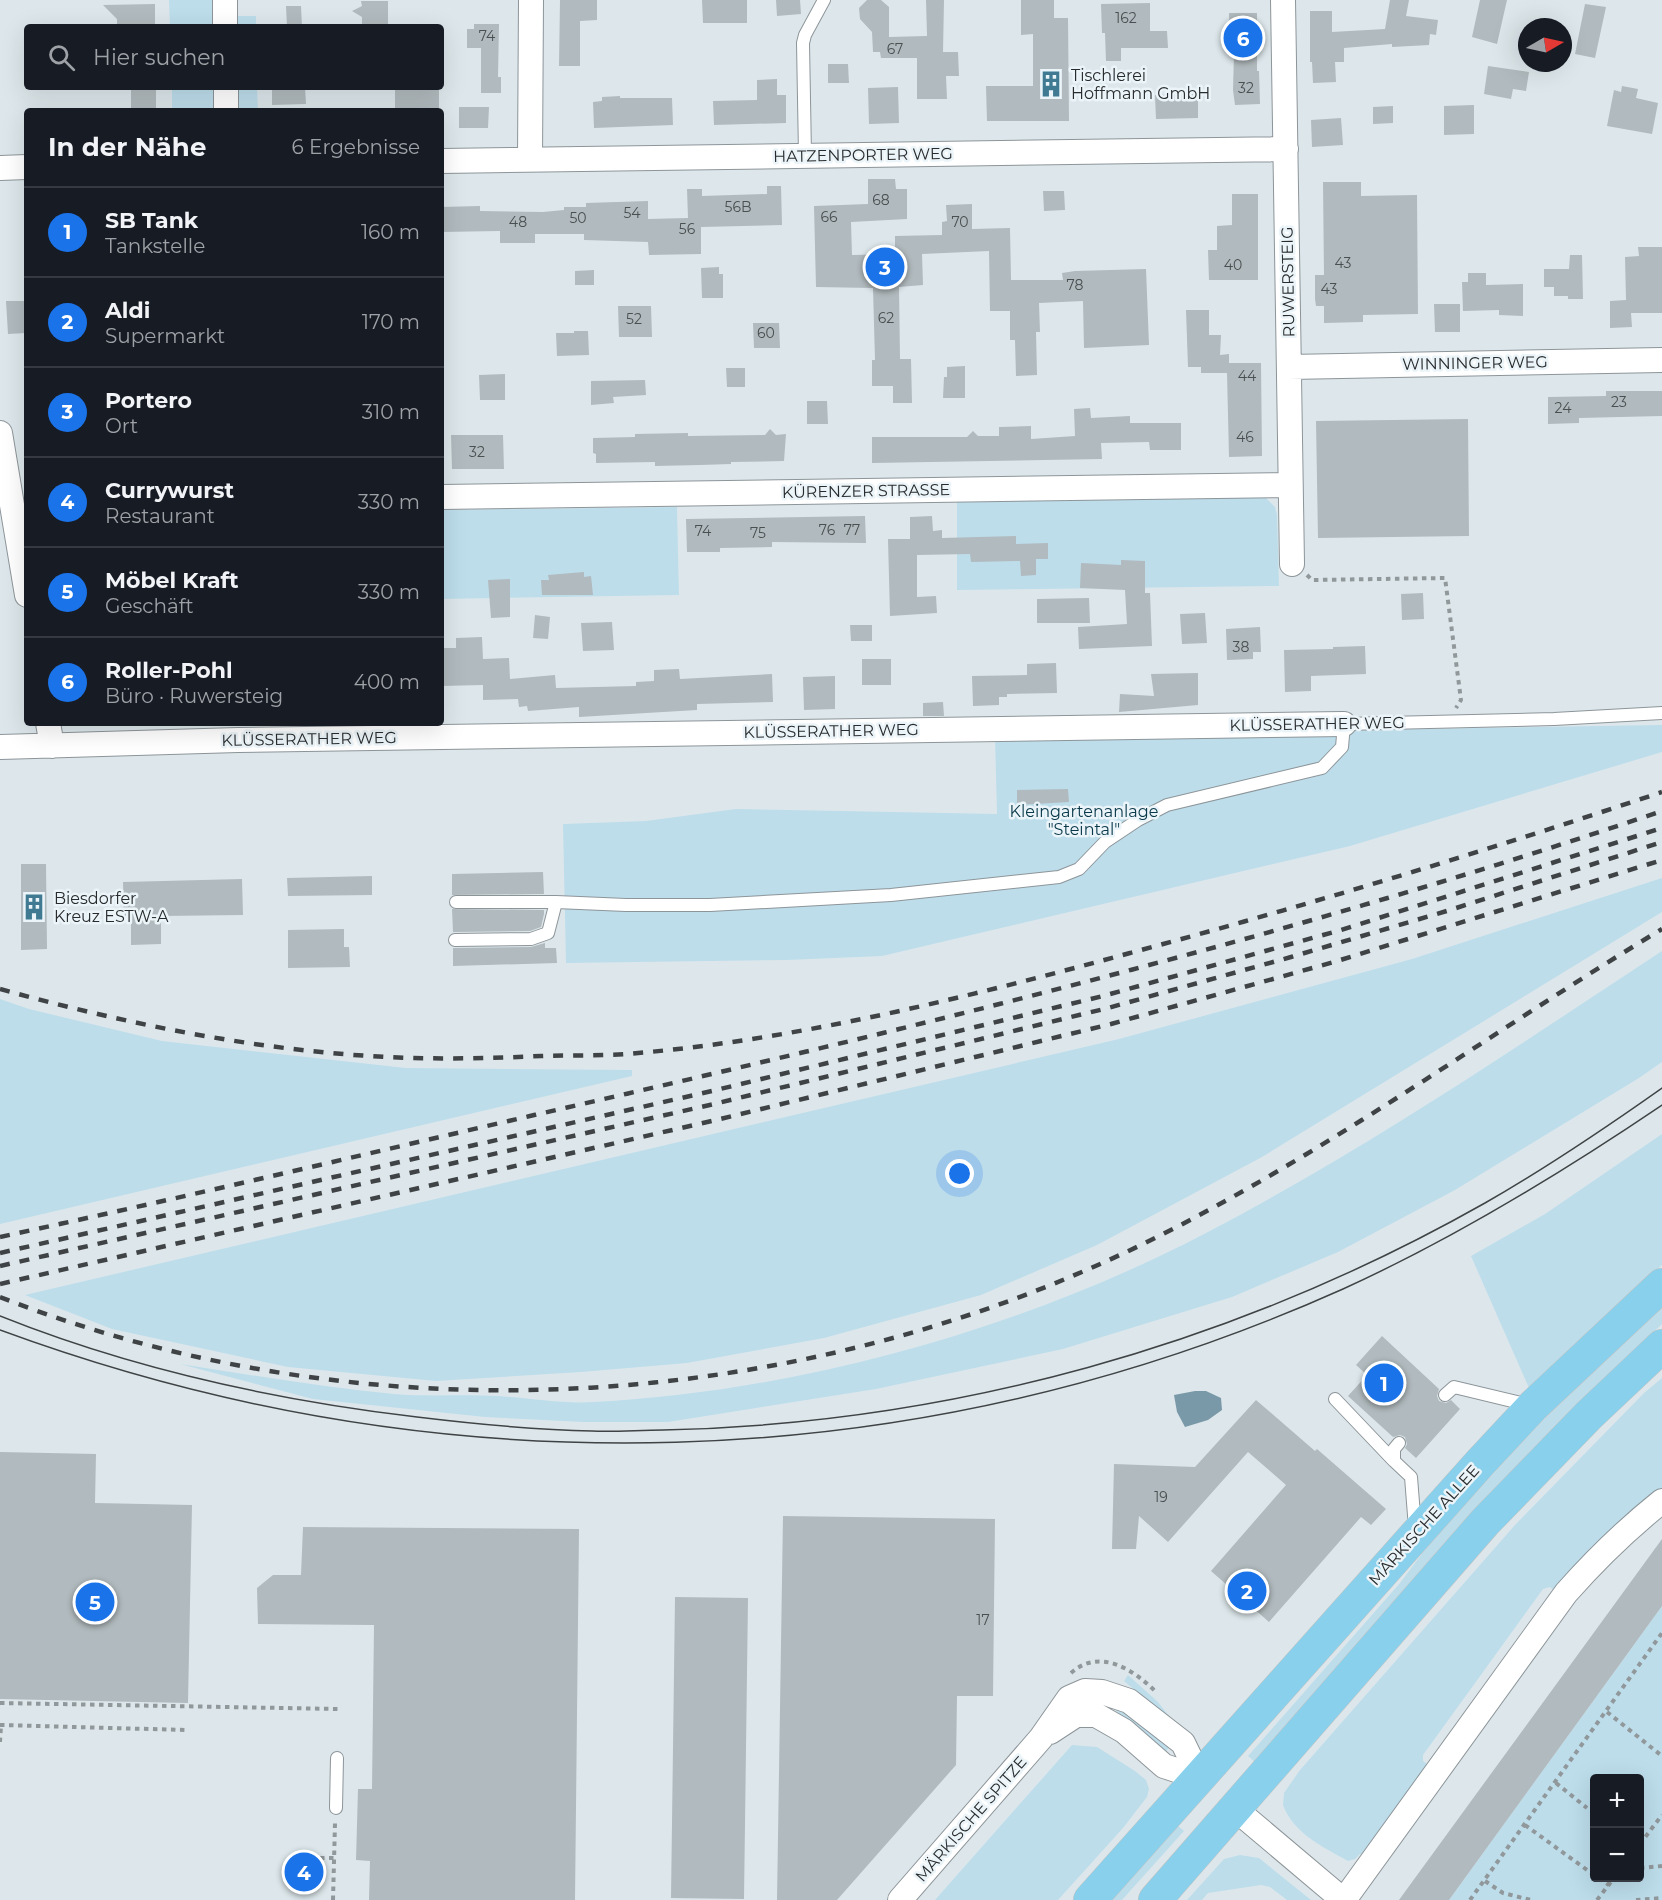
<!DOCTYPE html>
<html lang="de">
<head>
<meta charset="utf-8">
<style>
  :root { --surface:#171b24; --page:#20242c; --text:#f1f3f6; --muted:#9ea1a6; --line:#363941; --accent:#1a73e8 }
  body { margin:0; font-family:Montserrat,sans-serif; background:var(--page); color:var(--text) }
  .controls { position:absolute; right:18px; bottom:18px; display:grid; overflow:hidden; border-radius:6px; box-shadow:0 6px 24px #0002 }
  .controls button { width:54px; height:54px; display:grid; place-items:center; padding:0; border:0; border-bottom:2px solid var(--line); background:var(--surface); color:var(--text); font:30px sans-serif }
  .compass { position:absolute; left:1518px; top:18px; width:54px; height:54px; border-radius:50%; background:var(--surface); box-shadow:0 6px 24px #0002; rotate:81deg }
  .you { position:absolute; left:960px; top:1174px; width:21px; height:21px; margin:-15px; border:4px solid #fff; border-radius:50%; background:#1a73e8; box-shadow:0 0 0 9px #1a73e833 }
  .badge { display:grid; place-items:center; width:39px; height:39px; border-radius:50%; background:var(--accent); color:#fff; font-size:20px; font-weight:700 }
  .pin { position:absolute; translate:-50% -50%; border:3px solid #fff; box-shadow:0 2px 6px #0006 }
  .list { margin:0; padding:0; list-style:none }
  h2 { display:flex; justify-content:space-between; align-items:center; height:78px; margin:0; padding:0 24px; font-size:26px }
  h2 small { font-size:20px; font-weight:400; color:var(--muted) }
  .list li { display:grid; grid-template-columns:39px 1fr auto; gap:18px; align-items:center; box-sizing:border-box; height:90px; padding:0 24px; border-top:2px solid var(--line) }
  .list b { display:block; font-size:22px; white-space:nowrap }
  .list p { margin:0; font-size:20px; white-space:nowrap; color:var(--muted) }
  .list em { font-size:20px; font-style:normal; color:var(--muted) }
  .icon { flex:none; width:33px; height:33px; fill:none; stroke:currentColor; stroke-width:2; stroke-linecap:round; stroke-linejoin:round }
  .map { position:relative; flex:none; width:1662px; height:1900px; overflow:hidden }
  .search { position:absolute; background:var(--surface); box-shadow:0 6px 24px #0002; left:24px; top:24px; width:420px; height:66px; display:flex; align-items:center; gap:15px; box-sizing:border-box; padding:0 21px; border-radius:6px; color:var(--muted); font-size:22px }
  .panel { position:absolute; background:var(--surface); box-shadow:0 6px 24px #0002; left:24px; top:108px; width:420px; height:618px; border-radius:6px }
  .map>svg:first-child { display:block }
</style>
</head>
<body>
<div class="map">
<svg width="1662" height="1900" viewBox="0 0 1662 1900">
  <rect width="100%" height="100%" fill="#dde7eb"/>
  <path fill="#bdddeb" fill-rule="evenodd" d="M169,0H215L216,27H170Z
    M232,16H256V27H232Z
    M172,87H217V111H172Z
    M241,87H257L258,111H233L236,90Z
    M1264,496L1275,507L1277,515L1279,586L957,590V502Z
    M677,507L679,595L441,599V510Z
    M1662,725V752L1350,846L882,956L787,960L566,963L563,824L646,821L736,809L997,814L995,736Z
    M1662,878V912L1262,1157L1097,1245L981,1295L824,1338L687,1363L581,1372L436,1381L288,1367L112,1329L25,1295L1119,1039L1412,959Z
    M1662,951V1062L1639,1078L1455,1190L1338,1252L1232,1297L1063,1349L876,1389L668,1422H583L485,1417L313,1399L180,1364C251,1375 322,1387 394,1394C429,1397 464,1394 498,1396C530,1398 562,1404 594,1402C802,1391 1022,1329 1206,1233C1365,1150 1513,1049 1662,951Z
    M0,999L29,1009L162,1041L406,1068L632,1070V1076L0,1224Z
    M1662,1134V1265L1529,1388L1471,1256L1545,1214Z
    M1662,1306V1324L1572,1409L1541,1442L1257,1764L1248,1756L1400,1583L1433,1539L1542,1421Z
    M1662,1378V1495L1558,1594L1550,1587L1543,1589L1423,1755V1761L1431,1767L1366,1856L1360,1854L1355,1859L1348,1861C1323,1847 1293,1833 1283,1805L1284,1793L1300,1770L1515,1525L1644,1393Z
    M1662,1606V1900H1449ZM1594,1778H1640V1878H1594Z
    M1128,1675L1158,1702L1175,1724L1124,1681Z
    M1112,1701L1171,1745L1164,1754L1111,1706Z
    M1072,1745L1097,1747L1135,1771L1146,1780L1149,1789L1147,1797L1123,1828L1058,1900H935Z
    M1178,1826L1184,1831L1122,1900H1112Z
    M1240,1855L1259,1858L1311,1900H1287L1270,1887L1261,1885L1208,1893L1202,1900H1187L1224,1859Z"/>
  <path fill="#7a99a8" d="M1195,1391H1206L1221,1398L1222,1410L1208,1420L1185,1427L1177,1412L1174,1395Z"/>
  <path fill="#b1babe" d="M560,0H597V20L580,21V66H559Z
    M702,0H747V23H703Z
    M776,0H800L801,14L777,16Z
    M867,0H881L889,7V37L927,36L926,0H944L943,52H958L959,76H946L947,99H917V58H881L880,52H873L872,32L860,19L859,8Z
    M1021,0H1054V18H1068L1069,121H987L986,86H1033V34L1021,35Z
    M1390,0H1409L1406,16L1438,20L1436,35L1430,34L1429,45L1392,47V44L1344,48V62H1335L1336,82L1313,83L1312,62H1310V11H1332V32L1385,29Z
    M1480,0H1507L1497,44L1472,37Z
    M361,1H388V27H362V17L352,11L362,6Z
    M1150,3V31H1167L1168,48H1121V61H1106L1105,33H1102L1101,4Z
    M155,4V27H117V19L103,5Z
    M1585,4L1606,7L1595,58L1575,54Z
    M286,6H301L302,27H287Z
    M1229,13H1257V71H1259L1260,104L1235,105L1233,90L1234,54H1230Z
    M474,24H499L498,77H501V93H481V48H467V29H474Z
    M828,64H848L849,83H828Z
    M1488,66L1529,72L1526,91L1513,89L1511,99L1484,94Z
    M777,79V95H786V123L714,125L713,101L757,100V80Z
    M1622,86L1638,89L1636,98L1658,103L1652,134L1607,126L1614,90L1621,92Z
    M131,87H156V111H131Z
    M272,87H305L306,104L272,105Z
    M395,87H415V90H439V111H395Z
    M898,87L899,123L869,124L868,88Z
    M1198,94V118L1156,119L1155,95Z
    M620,96V98H672L673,125L594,128L593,102L602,101V97Z
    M1474,105V134L1444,135V106Z
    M1393,106V123L1373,124V107Z
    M459,107H489L488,128H459Z
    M1341,118L1343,145L1312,147L1311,120Z
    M868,179H895L896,189H907V219L851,222L852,255L895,254V236L942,235V222L947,221L946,205L972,204V229L1010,228L1011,280H1063L1062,273L1075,271L1146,269L1149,345L1084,348L1083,301L1039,303L1040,332H1036L1037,375L1016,376L1015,340H1010V311H990L989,251L922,254L923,285L899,287L900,359H911L912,403H893V386H872V360H875L873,288L816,287L814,206L868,204Z
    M1323,182H1361V196L1417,195L1418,314L1363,315V322L1324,323V306H1316L1315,299V275H1324Z
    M767,186H781L782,225L701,227V254L649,255L648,242L584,240V234H535V243H500V231L441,232V207L480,206V211L543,212L564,210V207H586V203L648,201V219L688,218L687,189H702V196L767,194Z
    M1043,191H1064L1065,210L1044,211Z
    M1232,194H1258V280H1209L1208,250H1217V226L1232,225Z
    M1638,247H1662V313H1631L1632,327L1610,328V301L1626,300L1625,257L1639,256Z
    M1570,255H1582L1583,299H1568V296H1554V287H1544V269H1569Z
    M719,267V274H723V298H702L701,268Z
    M594,270V285H575V271Z
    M1468,273H1486V285L1523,284V316L1499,315V310L1463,311L1462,282H1468Z
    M6,301H27L26,333L8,334Z
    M1434,304H1460V332H1435Z
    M618,306H651L652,337H619Z
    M1186,310H1209V335H1221L1220,355L1229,354V363H1261L1262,456L1229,457L1227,373H1201V367H1188Z
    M753,323H779L780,348H754Z
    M574,331H588L589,355L557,356L556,333H574Z
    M965,366V398H943L944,377H947V367Z
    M726,368H745V387H727Z
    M505,374V400H480L479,375Z
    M645,380L646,395L613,397L614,403L591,405V381Z
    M1606,391H1662V416L1579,418V423L1548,424V397L1606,396Z
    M807,401H827L828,424H807Z
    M1090,408L1091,418L1130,416V423H1181V450H1150L1149,442L1101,443L1102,459L872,463V437H967L973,431L978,436H999V427L1031,426V439L1075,436L1074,409Z
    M1468,419L1469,536L1318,538L1316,421Z
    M770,429L776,435L786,434L784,461L731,462V464L700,465L655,466V462L596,463V454L593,453V438L635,437V434L688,433V436L765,435Z
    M451,435H503L504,469H452Z
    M865,516L866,543L772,542V547L720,548V552H687L686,519Z
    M932,516L933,531L942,530V538L1016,536V544L1048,543V559H1036V575L1021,576L1020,561L971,562L970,554L917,555V597L936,596L937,613L890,616L888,539H910V517Z
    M1121,560L1145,561V593H1150L1152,646L1079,649L1078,627L1127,624L1125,590L1080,588L1081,563L1121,565Z
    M584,572V577L591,576L593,595H542L541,580H549L548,575Z
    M510,579V617L491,618L488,580Z
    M1423,593L1424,619L1402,620L1401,594Z
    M1089,598L1090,623H1037V599Z
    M1205,613L1207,643L1182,644L1180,614Z
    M535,615L550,617L548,639L533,638Z
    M612,622L614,650L583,651L581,623Z
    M850,625H872V641H851Z
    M1260,627L1261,652H1253V659L1227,660L1226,629Z
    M482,637L483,659L509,658L510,679L555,675L556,688L636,686V682L654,681V670L679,669L680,679L772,674L773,702L697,704V710L579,717V707L528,711L527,706L519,707L518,699L483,700V685L441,686V648H456V638Z
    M1365,646L1366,674L1311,676V691L1285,692L1284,650L1333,649V647Z
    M862,659H891V685H862Z
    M1056,663L1057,693L1007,694V697H999V705L973,706L972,676L1027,675V664Z
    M1198,673V705L1119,712L1120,694L1154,696L1151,674Z
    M835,676V709L804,710L803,677Z
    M943,702L944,716H923V703Z
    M1068,789L1069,802L1017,805V790Z
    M21,864H46L47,949L21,950Z
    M543,872L544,894L452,895V874Z
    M372,876V895L288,896L287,878Z
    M242,879L243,915L161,916V944L131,945V917H124L123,882Z
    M452,909L544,910V914L541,927L530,931L453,932Z
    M344,929V947H349L350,967L288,968V930Z
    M545,943V948H556L557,963L453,966V948L531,947Z
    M1382,1336L1439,1389L1437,1396L1439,1401L1446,1403L1451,1400L1460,1409L1416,1458L1405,1448L1407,1444L1405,1437L1400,1435L1393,1437L1348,1396L1367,1375L1356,1365Z
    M1256,1400L1315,1451L1317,1449L1386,1509L1371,1525L1361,1517L1269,1622L1211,1571L1286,1485L1248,1452L1168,1542L1139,1516L1136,1549H1112L1114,1464L1195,1467Z
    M0,1452L96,1454L95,1503L192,1505L188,1703L0,1699Z
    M783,1516L995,1519L993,1696H957L956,1765L837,1900H777Z
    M303,1527L579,1529L575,1900H369L370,1861L356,1860L358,1789H372L374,1625L258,1624L257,1588L273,1575H301Z
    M1662,1539V1606L1449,1900H1399Z
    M675,1597L748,1598L744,1899L671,1898Z"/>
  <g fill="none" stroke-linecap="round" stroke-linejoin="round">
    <g stroke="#8d9599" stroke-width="14">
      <path id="service" d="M805,155L803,43L805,35L824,0
        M456,902H556L626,905H710L891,895L1059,877L1079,869L1105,842L1138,820L1167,805L1322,768L1342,747L1344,724L1554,719L1662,713
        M455,940L531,939L548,933L556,902
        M1445,1395L1454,1387L1529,1405
        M1335,1399L1394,1461
        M1399,1443L1394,1449V1461L1411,1477L1415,1528
        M336,1808L337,1758"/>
    </g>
    <g stroke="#8d9599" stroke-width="26">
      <path id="minor" d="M225,0V27
        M1283,0L1292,564
        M226,87V111
        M530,159L531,0
        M441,161L1286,149
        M0,168L27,167
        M1289,367L1662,360
        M0,433L27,595
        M441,497L1290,485
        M48,723L52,746
        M0,747L238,740L1344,724
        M1050,1732L1076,1715H1096L1124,1731L1164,1766L1200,1778
        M1234,1808L1343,1900
        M900,1900L1041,1738L1069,1698L1085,1691L1102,1692L1129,1701L1183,1743L1200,1778
        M1344,1900L1566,1593C1596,1559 1627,1529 1662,1501"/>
    </g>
    <g stroke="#c3c4c4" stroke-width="34">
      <path id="primary" d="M1090,1900L1479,1464L1533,1406L1662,1285
        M1155,1900L1485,1522L1589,1415L1662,1346"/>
    </g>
    <path stroke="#91989b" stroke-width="4" stroke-dasharray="4.5 4.5" stroke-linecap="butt" d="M1307,575L1312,580L1445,578L1461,700L1456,708
      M1071,1673C1100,1647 1134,1670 1156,1692
      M0,1703L338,1709
      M1607,1712L1662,1756
      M0,1725L186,1730
      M0,1742L1,1725
      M1556,1783L1587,1808
      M1525,1825L1594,1875
      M1640,1844L1662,1815
      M311,1858H334
      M1640,1868L1662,1866
      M1599,1878L1609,1885
      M1485,1881L1503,1893L1531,1900
      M333,1900L335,1823
      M1470,1900L1662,1633
      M1597,1900L1614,1878
      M1636,1900L1662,1898"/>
    <use href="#service" stroke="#fff" stroke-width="12"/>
    <use href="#minor" stroke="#fff" stroke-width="24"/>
    <use href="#primary" stroke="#88d0eb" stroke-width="33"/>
    <path stroke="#3f4345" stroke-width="1.5" d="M0,1316C135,1370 273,1400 417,1417C475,1424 534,1430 592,1431C616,1432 639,1430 663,1430C951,1424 1234,1345 1485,1203C1546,1168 1604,1129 1662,1088
      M0,1330C440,1492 914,1481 1343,1289C1455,1238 1560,1174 1662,1105"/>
    <path stroke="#3f4345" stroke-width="4.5" stroke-dasharray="10 10" stroke-linecap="butt" d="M0,989C134,1026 273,1054 413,1058C455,1059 498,1058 541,1056C569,1055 598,1056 627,1054C797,1040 965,998 1130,953C1309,905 1486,851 1662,792
      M0,1237C177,1199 353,1157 530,1116C911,1029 1291,937 1662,811
      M0,1253L712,1091L1103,996L1341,930L1662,828
      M0,1266L714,1104L1108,1008L1291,957L1450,910L1662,842
      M0,1284L716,1120L1111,1024L1334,962L1662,860
      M0,1297C367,1441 797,1415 1149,1241C1329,1152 1491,1032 1662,929"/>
  </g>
  <defs>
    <g id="building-bare" transform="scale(2.07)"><path d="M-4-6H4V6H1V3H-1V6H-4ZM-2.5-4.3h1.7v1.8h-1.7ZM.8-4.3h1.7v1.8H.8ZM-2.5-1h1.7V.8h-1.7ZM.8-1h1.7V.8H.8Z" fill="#3f7a92" stroke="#ebf4f8" stroke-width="2.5" paint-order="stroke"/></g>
  </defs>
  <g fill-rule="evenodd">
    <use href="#building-bare" x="1051" y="84"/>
    <use href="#building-bare" x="34" y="907"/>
  </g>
  <g text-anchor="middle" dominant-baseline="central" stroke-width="5" stroke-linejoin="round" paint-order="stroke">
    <g font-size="14" fill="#4a4f51">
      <text x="1126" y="18">162</text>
      <text x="487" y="36">74</text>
      <text x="895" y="49">67</text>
      <text x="1246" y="88">32</text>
      <text x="881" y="200">68</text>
      <text x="738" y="207">56B</text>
      <text x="632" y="213">54</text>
      <text x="829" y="217">66</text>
      <text x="578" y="218">50</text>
      <text x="518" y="222">48</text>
      <text x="960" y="222">70</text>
      <text x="687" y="229">56</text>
      <text x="1343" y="263">43</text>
      <text x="1233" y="265">40</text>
      <text x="1075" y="285">78</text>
      <text x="1329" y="289">43</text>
      <text x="886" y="318">62</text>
      <text x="634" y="319">52</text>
      <text x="766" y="333">60</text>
      <text x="1247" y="376">44</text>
      <text x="1619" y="402">23</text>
      <text x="1563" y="408">24</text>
      <text x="1245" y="437">46</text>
      <text x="477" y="452">32</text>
      <text x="827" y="530">76</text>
      <text x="852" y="530">77</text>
      <text x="703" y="531">74</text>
      <text x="758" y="533">75</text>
      <text x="1241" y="647">38</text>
      <text x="1161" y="1497">19</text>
      <text x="983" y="1620">17</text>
    </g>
    <g font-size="16" fill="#282b2d" stroke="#ebf4f8" text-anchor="start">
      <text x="1071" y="75">Tischlerei<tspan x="1071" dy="18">Hoffmann GmbH</tspan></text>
      <text x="54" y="898">Biesdorfer<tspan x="54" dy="18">Kreuz ESTW-A</tspan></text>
    </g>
    <g font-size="16" fill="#282b2d" stroke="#ebf4f8">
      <text transform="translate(863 155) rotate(-1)">HATZENPORTER WEG</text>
      <text transform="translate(1288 282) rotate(-91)">RUWERSTEIG</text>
      <text transform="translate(1475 363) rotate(-1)">WINNINGER WEG</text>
      <text transform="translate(866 491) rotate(-1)">KÜRENZER STRASSE</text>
      <text transform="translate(1317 724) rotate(-1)">KLÜSSERATHER WEG</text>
      <text transform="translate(831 731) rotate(-1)">KLÜSSERATHER WEG</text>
      <text transform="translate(309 739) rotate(-1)">KLÜSSERATHER WEG</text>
      <text transform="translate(1424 1525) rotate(-48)">MÄRKISCHE ALLEE</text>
      <text transform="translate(971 1819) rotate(-49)">MÄRKISCHE SPITZE</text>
    </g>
    <g font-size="16" fill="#083849" stroke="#ebf4f8">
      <text x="1084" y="811">Kleingartenanlage<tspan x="1084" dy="18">"Steintal"</tspan></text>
    </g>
  </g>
</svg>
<div class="controls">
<button>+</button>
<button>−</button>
</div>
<svg class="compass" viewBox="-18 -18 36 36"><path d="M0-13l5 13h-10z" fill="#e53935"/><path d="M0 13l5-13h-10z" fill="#9ea1a6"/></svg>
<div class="you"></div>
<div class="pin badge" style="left:1384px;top:1383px">1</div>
<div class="pin badge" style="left:1247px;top:1591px">2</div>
<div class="pin badge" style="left:885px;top:267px">3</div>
<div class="pin badge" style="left:304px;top:1872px">4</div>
<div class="pin badge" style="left:95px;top:1602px">5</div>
<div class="pin badge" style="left:1243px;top:38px">6</div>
<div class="search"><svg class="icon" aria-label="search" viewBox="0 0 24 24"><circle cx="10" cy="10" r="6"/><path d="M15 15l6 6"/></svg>Hier suchen</div>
<section class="panel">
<h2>In der Nähe<small>6 Ergebnisse</small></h2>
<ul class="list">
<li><span class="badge">1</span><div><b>SB Tank</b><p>Tankstelle</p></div><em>160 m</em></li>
<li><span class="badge">2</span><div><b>Aldi</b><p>Supermarkt</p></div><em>170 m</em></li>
<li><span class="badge">3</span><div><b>Portero</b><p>Ort</p></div><em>310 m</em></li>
<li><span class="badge">4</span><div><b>Currywurst</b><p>Restaurant</p></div><em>330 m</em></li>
<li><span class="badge">5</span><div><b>Möbel Kraft</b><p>Geschäft</p></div><em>330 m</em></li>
<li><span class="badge">6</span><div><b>Roller-Pohl</b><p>Büro · Ruwersteig</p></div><em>400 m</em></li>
</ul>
</section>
</div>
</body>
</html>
